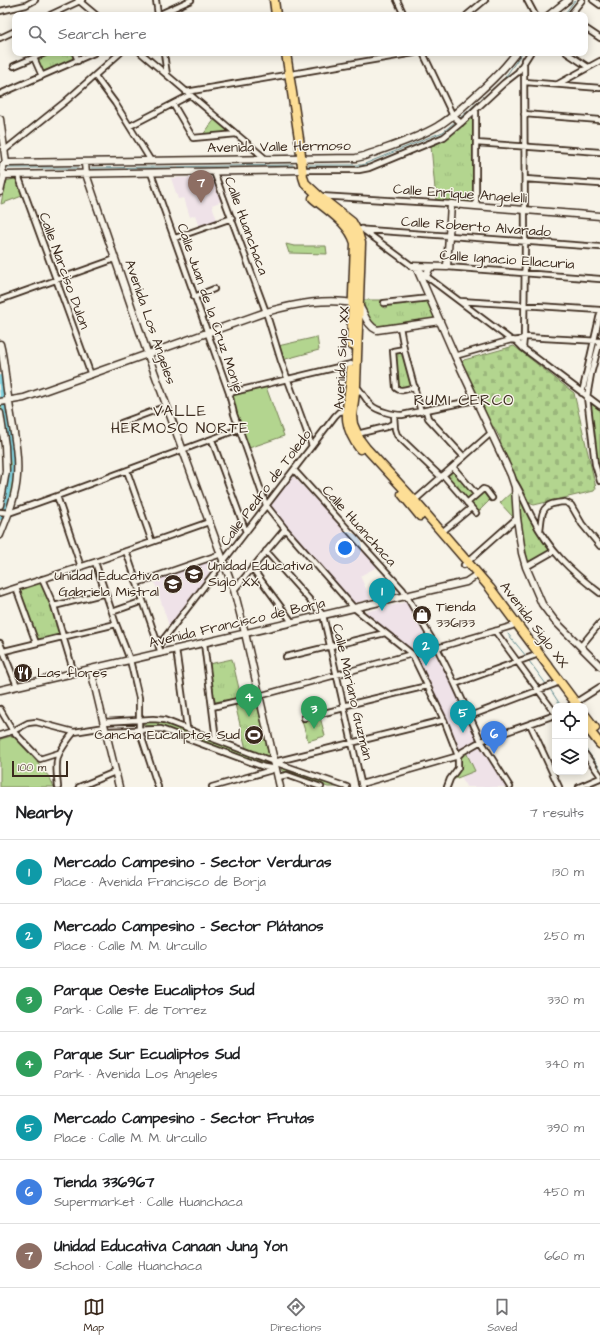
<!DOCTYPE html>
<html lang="en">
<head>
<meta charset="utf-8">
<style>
  :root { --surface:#fff; --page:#f2f2f2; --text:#202124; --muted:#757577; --line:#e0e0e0; --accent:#3b2a1e }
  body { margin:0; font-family:"Architects Daughter",sans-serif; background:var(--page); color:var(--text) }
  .controls { position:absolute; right:12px; bottom:12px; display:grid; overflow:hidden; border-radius:8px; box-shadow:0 2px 10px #0003 }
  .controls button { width:36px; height:36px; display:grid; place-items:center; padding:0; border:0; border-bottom:1px solid var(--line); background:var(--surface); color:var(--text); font:20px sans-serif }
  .scale { position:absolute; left:12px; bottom:10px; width:56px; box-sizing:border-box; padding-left:4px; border:2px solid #3b2a1e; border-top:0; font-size:11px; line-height:14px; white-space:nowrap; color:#3b2a1e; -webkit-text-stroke:3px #f7f3e8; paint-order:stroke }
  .you { position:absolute; left:345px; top:548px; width:14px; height:14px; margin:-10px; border:3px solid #fff; border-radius:50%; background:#1a73e8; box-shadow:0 0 0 6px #1a73e833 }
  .badge { display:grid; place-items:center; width:26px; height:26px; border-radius:50%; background:var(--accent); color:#fff; font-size:13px; font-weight:700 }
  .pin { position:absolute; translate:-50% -33px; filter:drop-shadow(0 1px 2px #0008) }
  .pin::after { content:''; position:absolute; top:21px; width:14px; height:12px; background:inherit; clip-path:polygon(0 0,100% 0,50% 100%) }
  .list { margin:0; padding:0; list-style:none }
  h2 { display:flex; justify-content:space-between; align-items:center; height:52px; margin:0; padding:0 16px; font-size:17px }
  h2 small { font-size:13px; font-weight:400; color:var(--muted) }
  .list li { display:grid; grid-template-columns:26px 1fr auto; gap:12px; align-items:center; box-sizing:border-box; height:64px; padding:0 16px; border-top:1px solid var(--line) }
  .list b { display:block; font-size:15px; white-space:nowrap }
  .list p { margin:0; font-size:13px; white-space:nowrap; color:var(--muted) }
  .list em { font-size:13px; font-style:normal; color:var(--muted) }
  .icon { flex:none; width:22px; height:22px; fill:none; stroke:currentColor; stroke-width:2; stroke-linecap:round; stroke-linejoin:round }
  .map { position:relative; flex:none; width:600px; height:787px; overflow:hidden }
  .search { position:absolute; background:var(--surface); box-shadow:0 2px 10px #0003; left:12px; right:12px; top:12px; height:44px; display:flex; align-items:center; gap:10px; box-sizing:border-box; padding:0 14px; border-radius:8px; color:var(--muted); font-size:15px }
  .sheet { height:500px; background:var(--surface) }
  nav { display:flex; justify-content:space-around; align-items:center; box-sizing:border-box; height:56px; border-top:1px solid var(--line); background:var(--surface); font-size:11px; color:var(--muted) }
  nav a { display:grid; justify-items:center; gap:2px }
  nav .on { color:var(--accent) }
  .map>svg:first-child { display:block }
</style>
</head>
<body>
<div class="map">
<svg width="600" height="787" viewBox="0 0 600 787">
  <defs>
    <pattern id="cemetery-stones" width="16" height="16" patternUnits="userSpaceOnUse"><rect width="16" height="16" fill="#b3d58f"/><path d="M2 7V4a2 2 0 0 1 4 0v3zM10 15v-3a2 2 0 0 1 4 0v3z" fill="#9bb77b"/></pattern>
    <pattern id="park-tufts" width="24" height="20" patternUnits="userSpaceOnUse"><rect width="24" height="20" fill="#b3d58f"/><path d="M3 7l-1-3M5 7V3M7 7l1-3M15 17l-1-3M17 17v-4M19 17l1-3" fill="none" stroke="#9bb77b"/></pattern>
  </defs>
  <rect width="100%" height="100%" fill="#f7f3e8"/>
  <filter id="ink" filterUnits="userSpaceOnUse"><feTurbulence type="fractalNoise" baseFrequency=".025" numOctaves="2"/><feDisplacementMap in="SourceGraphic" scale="8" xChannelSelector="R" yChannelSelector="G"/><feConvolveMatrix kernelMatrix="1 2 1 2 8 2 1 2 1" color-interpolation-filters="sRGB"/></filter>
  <g filter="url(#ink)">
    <path fill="#efe2e8" d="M211,177L214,180L222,201L212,205L217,220L199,226L195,215L190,217L184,198L178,199L171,178Z
      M292,475L379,566L360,576L371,599L354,603L287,527L270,505Z
      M212,559H215L216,564L169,626L154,580Z
      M406,602L455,690L480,747L506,787H466L461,776L475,771L466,753L461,756L448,721L415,655L410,648L364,612Z"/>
    <path fill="#b3d58f" stroke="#778056" d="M215,119L231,133L202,136Z
      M14,179H16L22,196L1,204L5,183L6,181Z
      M286,244L294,246H326L327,254L289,253Z
      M317,337L319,350L282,360L278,346Z
      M263,387H266L284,436L249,448L231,396Z
      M588,400L600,408V472L597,463Z
      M7,403L16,464L14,486L7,511L1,510L7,481L6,446L0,405Z
      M513,491L515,508L513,517L500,503Z
      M143,721L164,722L268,762L269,764L267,765L164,727L144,725L142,723Z
      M12,736L17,738L50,778L54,787H0V739Z
      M281,766L344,787H328L282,771Z"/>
    <path fill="url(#cemetery-stones)" stroke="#778056" d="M514,346L574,393L596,488L594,491L534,505L529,503L499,443L501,440L494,427H492L462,365V362L464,360Z"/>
    <path fill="url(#park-tufts)" stroke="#778056" d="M49,53H72L75,59L42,74L36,59Z
      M472,119L474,120V202L436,200L431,146L449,136L467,121Z
      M363,300H382L380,305L382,307L385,308L387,307L388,304L426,300L428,301L436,319L383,327C368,326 363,314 363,300Z
      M404,351L413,386L401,389L397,386L395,354Z
      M454,471L472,492V495L468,499H465L447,477Z
      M482,492L486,493L489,497V501L477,513L470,503Z
      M519,497L521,498L531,520L550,550L528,562L519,520Z
      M42,582L60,630L59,635L37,640L20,590Z
      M232,659L241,697L215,702L209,664Z
      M256,699L269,757L246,749L235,704Z
      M320,717L325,736L308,741L302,721Z
      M466,752L475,771L452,780L460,767V758Z"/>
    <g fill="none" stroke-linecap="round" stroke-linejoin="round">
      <path stroke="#668f92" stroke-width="1" d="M561,15L566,12L575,0
        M460,118L504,79L522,53
        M308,165H362L435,135L443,132L455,122
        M6,168H78
        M91,168L293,165
        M508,634L526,656
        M529,661L546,684
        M550,689L561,706
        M585,748L600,768"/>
      <path stroke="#82d2df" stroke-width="4" d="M0,377L2,396
        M4,407L13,465L5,507
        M0,518L1,517"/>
      <g stroke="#3b2a1e" stroke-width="8">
        <path id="street" d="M78,0L96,15
          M156,0L158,15
          M397,0L404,15
          M527,0L535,15
          M593,0L600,5
          M0,11L26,5L35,0
          M50,15L82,0
          M158,15L191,0
          M467,15L485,0
          M570,15L582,0
          M585,28L600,38
          M0,38L15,31
          M75,53L78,61
          M141,53L267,160
          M164,53L167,75
          M423,53L453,116L461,123
          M567,53L588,67
          M34,58L42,76
          M14,66L45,53
          M95,76L115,103L151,161
          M525,82L600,88
          M558,84L600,61
          M186,92L414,53
          M0,94L94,53
          M173,104L193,138L237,134
          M524,114L600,120
          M130,126L190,95
          M476,143L600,152
          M5,150L66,101L120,53
          M302,170H359L369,168L444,137L461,123L504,83L518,72L530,53
          M214,172L266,312L281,361L312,446
          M151,173L229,393L234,414L266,505L285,529L354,608L412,654L444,720L458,756V768L450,779L447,787
          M18,175L91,375
          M525,179L600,184
          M320,196L451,204
          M476,206V109
          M355,229L600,247
          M362,229L412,266
          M175,238L232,218
          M447,267L600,279
          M426,276L511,340
          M194,297L214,289
          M0,300L115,259
          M460,301L600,310
          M384,303L430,298
          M400,327L404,349L421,412
          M516,341L523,348L600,406
          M600,341L591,374L587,397L595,464L600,481
          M523,348L524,337L525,242L524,60
          M404,349L393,351L396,388C401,393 409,388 415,387
          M455,356L511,340C516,341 520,341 524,337L600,341
          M355,385C362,391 365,399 371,405C377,411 394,415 402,415L475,400
          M229,393L351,364
          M582,393L600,314
          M426,411L428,418L464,457
          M394,415L395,429L397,435L441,477
          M121,423L167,406
          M357,434L386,427L394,423
          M212,440L246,532
          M453,467L476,494
          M294,470L403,590L437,648L455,684L481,741L510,787
          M127,471L152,542
          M443,475L476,513
          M515,483C522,494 526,506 532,517C550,551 569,570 600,593
          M57,496L81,567
          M414,501L491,433
          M467,503L483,489L486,490L492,498
          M0,512L9,513L57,496L239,429
          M540,530C542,519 540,508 552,504C557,503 561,502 565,502L571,505L582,524L600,546
          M442,532L471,508
          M126,551L161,653
          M266,551L323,615L362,787
          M95,562L116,624L130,660L139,698V729L158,787
          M464,565L517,518
          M526,567L554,551
          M252,568L292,622
          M42,579L54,606L74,673
          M137,583L221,554
          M16,588L36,643
          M234,590L285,529
          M0,593L95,562L209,522
          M54,606L106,593
          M112,612L143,601
          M495,631L555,713
          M0,643L17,686
          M204,643L216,740
          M159,645L335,416L339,412L349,410
          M581,646L600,623
          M437,648L512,626
          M176,649L187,728
          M0,652L116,624
          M286,657L385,633
          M455,684L539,654
          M343,706L427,686
          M570,706L600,687
          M212,707L259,696L412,654
          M0,709L13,731L40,759L59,753
          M470,716L555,684
          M304,718L344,708
          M104,722L153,719L164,720L274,762L347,787
          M530,724L559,787
          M106,731L161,729L264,767L276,769
          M0,735L13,731L28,723L36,722L74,732
          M585,754L600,775
          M274,762L444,720
          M278,777L287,775L321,787
          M361,784L458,756L462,752L481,741L555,715
          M58,787C55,758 55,756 74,732L105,727
          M79,787L115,772
          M212,787L272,770
          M579,787L600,778"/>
      </g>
      <g stroke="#3b2a1e" stroke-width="9">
        <path id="secondary" d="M549,15L568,0
          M0,119L6,163L3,165L2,170L4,175L0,192
          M6,163L356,158L364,156C389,147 416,139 438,126C449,120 458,111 467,103C485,87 502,72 516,53
          M85,163L86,174L148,355L234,590L245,633L280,787
          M4,175L302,170
          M412,266L447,267L451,204L600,216
          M417,269L455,356L511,475L515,487L517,518L522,553L526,567L542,604L554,620L600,666
          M417,269L426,276L430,267
          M0,344C5,363 5,383 9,402C12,426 19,451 17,476C16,496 8,515 0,535
          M0,402L24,398L266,312C295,304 328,297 358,304C365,313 366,325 377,330L440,321
          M0,413L5,446L6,471L0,505
          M91,670L119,787
          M0,690L466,582L478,574"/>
      </g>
      <g stroke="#3b2a1e" stroke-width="11">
        <path id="highway" d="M274,0L276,15
          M286,53L300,145L303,177L305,183L319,196L352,222L358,233L361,243L356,385L352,416L353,424L360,440L366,448L414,500L490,588L578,706
          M313,198C328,211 349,223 355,243L351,345
          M351,370C351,402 337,419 360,449
          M402,494L420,516
          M585,715L595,728
          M585,725L600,744"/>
      </g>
      <use href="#street" stroke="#f7f3e8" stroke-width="4.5"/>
      <use href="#secondary" stroke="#f7f3e8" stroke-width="6"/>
      <use href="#highway" stroke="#fdde96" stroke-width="8"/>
    </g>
  </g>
  <defs>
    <g id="school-disc" transform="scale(1)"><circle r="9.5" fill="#3b2a1e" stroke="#f7f3e8"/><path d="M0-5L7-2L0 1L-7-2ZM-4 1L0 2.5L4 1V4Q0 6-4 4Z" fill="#fff"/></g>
    <g id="shop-disc" transform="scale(1)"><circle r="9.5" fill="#3b2a1e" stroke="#f7f3e8"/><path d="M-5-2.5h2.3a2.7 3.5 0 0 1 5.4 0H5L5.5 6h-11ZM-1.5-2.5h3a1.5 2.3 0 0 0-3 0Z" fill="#fff"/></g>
    <g id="restaurant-disc" transform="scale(1)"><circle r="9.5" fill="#3b2a1e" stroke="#f7f3e8"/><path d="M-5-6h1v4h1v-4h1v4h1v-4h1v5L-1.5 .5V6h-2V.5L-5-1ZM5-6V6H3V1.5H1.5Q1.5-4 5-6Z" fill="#fff"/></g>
    <g id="stadium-disc" transform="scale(1)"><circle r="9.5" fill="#3b2a1e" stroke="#f7f3e8"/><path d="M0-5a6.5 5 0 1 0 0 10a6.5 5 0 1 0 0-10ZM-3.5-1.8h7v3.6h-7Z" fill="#fff"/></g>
  </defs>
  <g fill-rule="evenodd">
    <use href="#school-disc" x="194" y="574"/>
    <use href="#school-disc" x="173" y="584"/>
    <use href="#shop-disc" x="422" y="615"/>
    <use href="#restaurant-disc" x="23" y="673"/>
    <use href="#stadium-disc" x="254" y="735"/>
  </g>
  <g text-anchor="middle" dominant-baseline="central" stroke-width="3" stroke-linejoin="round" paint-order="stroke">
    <g font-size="14" fill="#3b2a1e" stroke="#f7f3e8">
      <text transform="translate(279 147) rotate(-1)">Avenida Valle Hermoso</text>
      <text transform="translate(460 194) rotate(4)">Calle Enrique Angelelli</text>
      <text transform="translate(246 226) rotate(70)">Calle Huanchaca</text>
      <text transform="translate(476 227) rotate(4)">Calle Roberto Alvarado</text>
      <text transform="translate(507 260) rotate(4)">Calle Ignacio Ellacuria</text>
      <text transform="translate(64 271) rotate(70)">Calle Narciso Dulon</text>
      <text transform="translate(210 308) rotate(71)">Calle Juan de la Cruz Monje</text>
      <text transform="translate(150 322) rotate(71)">Avenida Los Angeles</text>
      <text transform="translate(342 358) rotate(-87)">Avenida Siglo XX</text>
      <text transform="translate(266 488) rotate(-53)">Calle Pedro de Toledo</text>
      <text transform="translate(359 526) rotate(48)">Calle Huanchaca</text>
      <text transform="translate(237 623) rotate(-13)">Avenida Francisco de Borja</text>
      <text transform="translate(534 625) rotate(53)">Avenida Siglo XX</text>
      <text transform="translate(352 692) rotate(77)">Calle Mariano Guzmán</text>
    </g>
    <g font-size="14" fill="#3b2a1e" stroke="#f7f3e8" text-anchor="start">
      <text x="208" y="566">Unidad Educativa<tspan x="208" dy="16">Siglo XX</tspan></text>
      <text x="159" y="576" text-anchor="end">Unidad Educativa<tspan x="159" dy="16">Gabriela Mistral</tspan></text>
      <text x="436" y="607">Tienda<tspan x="436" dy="16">336133</tspan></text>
      <text x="37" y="673">Las flores</text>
      <text x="240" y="735" text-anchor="end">Cancha Eucaliptos Sud</text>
    </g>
    <g font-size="15" letter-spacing="1" fill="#3b2a1e" stroke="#f7f3e8">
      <text x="464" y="400">RUMI CERCO</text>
      <text x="180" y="411">VALLE<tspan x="180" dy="17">HERMOSO NORTE</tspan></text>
    </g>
  </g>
</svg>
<div class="controls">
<button><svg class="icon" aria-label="locate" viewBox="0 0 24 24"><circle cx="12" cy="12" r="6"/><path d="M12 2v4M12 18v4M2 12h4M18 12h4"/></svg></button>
<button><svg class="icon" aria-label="layers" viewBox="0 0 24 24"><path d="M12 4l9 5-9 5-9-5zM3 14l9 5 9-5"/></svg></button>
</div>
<div class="scale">100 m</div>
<div class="you"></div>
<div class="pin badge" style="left:382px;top:611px;background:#0f9aa8">1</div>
<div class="pin badge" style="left:426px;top:666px;background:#0f9aa8">2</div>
<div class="pin badge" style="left:314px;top:729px;background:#2e9e5b">3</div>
<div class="pin badge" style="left:249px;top:717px;background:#2e9e5b">4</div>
<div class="pin badge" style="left:463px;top:733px;background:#0f9aa8">5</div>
<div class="pin badge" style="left:494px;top:754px;background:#3f7fe0">6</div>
<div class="pin badge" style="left:201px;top:203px;background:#8d6e63">7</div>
<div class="search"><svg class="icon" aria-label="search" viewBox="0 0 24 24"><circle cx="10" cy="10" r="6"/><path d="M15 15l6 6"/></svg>Search here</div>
</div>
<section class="sheet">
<h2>Nearby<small>7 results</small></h2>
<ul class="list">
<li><span class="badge" style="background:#0f9aa8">1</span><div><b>Mercado Campesino - Sector Verduras</b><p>Place · Avenida Francisco de Borja</p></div><em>130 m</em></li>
<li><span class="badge" style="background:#0f9aa8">2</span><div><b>Mercado Campesino - Sector Plátanos</b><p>Place · Calle M. M. Urcullo</p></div><em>250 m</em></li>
<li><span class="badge" style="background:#2e9e5b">3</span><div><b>Parque Oeste Eucaliptos Sud</b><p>Park · Calle F. de Torrez</p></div><em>330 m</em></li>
<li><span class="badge" style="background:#2e9e5b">4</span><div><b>Parque Sur Ecualiptos Sud</b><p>Park · Avenida Los Angeles</p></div><em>340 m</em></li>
<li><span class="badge" style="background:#0f9aa8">5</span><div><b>Mercado Campesino - Sector Frutas</b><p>Place · Calle M. M. Urcullo</p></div><em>390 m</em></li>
<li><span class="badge" style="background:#3f7fe0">6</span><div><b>Tienda 336967</b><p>Supermarket · Calle Huanchaca</p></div><em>450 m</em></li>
<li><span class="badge" style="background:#8d6e63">7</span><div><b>Unidad Educativa Canaan Jung Yon</b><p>School · Calle Huanchaca</p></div><em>660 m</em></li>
</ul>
</section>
<nav>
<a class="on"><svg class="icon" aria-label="map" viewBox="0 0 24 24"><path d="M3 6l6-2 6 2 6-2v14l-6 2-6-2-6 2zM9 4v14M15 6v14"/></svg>Map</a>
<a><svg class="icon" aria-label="directions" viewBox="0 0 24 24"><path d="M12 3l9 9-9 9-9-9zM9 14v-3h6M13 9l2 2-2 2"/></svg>Directions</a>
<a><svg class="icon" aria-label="saved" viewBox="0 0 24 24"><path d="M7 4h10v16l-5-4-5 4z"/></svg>Saved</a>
</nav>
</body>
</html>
